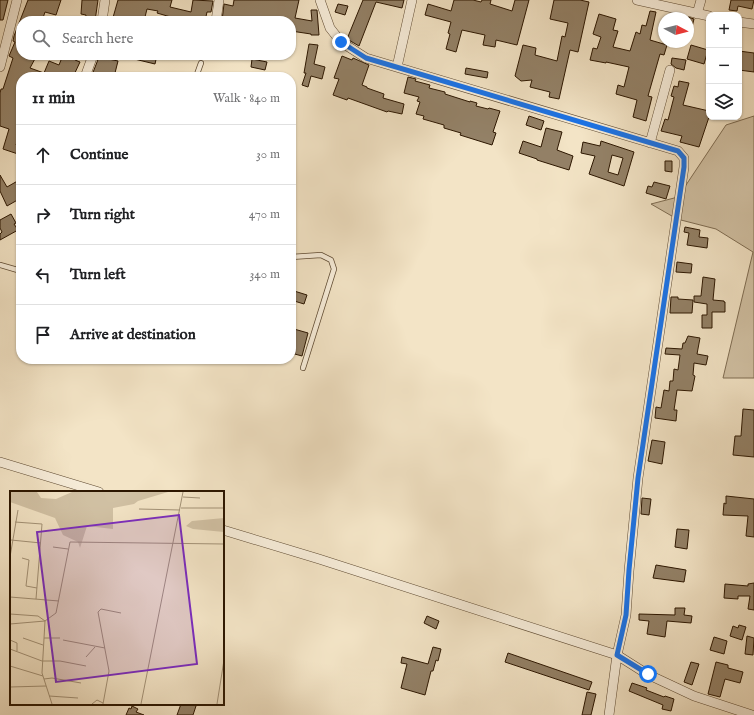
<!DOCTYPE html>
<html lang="en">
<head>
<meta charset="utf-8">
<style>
  :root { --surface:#fff; --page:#f6f6f6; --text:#202124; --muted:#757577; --line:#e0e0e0 }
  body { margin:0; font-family:"IM FELL English",serif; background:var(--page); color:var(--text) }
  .controls { position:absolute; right:12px; top:12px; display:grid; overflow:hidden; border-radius:8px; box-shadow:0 1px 3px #0004 }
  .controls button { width:36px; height:36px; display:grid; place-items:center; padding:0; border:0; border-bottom:1px solid var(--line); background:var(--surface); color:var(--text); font:20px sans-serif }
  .compass { position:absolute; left:658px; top:12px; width:36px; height:36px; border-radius:50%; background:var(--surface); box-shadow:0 1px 3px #0004; rotate:97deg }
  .stop { position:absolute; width:12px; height:12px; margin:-9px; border:3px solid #1a73e8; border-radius:50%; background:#fff }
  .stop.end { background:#1a73e8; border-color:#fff; box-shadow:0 1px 4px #0008 }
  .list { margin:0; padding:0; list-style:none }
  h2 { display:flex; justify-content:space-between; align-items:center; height:52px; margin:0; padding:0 16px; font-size:17px }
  h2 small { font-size:13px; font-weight:400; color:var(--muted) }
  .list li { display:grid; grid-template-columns:26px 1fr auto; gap:12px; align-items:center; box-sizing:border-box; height:60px; padding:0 16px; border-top:1px solid var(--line) }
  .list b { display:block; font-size:15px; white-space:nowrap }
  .list em { font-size:13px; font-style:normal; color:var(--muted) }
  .icon { flex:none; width:22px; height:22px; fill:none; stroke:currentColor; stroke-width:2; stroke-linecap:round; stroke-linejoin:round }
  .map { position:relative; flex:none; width:754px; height:715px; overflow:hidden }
  .search { position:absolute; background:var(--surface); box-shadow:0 1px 3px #0004; left:16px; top:16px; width:280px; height:44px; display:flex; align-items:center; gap:10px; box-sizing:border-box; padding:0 14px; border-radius:16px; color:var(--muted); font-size:15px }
  .panel { position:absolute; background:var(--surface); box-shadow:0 1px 3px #0004; left:16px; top:72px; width:280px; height:292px; border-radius:16px }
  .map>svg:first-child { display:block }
</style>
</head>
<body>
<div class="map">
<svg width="754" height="715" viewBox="0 0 754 715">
  <rect width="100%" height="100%" fill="#f3e4c6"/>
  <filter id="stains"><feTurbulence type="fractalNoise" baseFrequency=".005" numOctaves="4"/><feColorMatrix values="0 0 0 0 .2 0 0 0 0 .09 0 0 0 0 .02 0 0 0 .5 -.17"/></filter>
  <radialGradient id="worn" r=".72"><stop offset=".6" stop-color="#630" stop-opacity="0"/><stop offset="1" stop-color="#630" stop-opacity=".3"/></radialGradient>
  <path fill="#d1c1a4" stroke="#7e6c52" d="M754,116V378H723L753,252L716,229L677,219L651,204L678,197L726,125Z"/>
  <path fill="#938167" stroke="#2c1600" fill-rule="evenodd" d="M0,0H8L3,20H0Z
    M28,0H61L56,15L45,12L42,21H21V44L19,49L21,50V55H37L30,68L44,73L49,61L59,65L63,55H75V60L80,62L73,77H21V129L16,145L21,147V155L3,149L9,129L0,126V93L1,89H3L13,58L9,56L15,42L13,41L14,36Z
    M82,0H98L95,21H85L86,15L81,14Z
    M118,0H172L170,7L191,12L193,0L213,1L211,12H207L205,21H173L174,18L157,13L158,11L147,9L144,21H112Z
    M234,0H299L295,18L312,21L311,10H317L319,35H311V34L291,31V21H222L224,4L233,6Z
    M363,0H404L402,8L376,2L359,46L347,39Z
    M454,0H473L481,2L482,0H491L490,4L512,11L515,0H529L517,45L496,40L495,47L483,45L485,35L462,30L456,52L446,49L450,34L448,33L451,22L425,15L428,4L451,11Z
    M554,0H580L589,2L578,52L570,50L559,99L549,97L550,92L530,87L532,80L521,81L515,76L523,45L536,48L535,55L557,61L562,36L565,37L568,23L550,19Z
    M731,0H754L752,9L738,6L737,11L729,10Z
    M338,4L348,6L345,15L335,12Z
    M650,11L656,12L650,40L667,45L664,55L660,54L648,96L652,97L646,121L633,117L637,100L616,94L618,85L624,87L629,67L606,62V63L590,60L593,48L597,49L601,37L593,34L599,14L616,19L613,30L618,31L613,47L630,51L636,32L640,34L642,25L646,26Z
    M688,17L694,19L690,35H688Z
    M309,44L318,45L314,64L325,67L322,79L311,76L308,87L302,85L306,73H304Z
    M691,45L708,50L704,64L687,59Z
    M739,51L754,53V72L739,70Z
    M127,55H157L155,64L126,57Z
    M342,56L352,60L353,58L369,65L362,85L367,87V88L384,94L383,98L404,104L402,114L388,111L387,112L348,98L347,100L333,95L339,79L334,78Z
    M99,57L118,61L114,77H102L92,75Z
    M672,58L686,60L684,70L676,68L671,64Z
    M252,59L267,62L265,70L251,67Z
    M466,68L488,72L487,78L465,74Z
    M408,77L416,79L415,81L430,85L429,88L445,92V94L470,102V101L477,103L476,106L488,109L489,108L500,111L493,132L496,133L492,145L460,135L461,133L444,128V125L423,119L424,116L416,114L420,102L417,101L419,97L404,93Z
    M679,81L689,83L683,105L709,111V117L699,147L680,142L682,136L661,131L665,119L668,120L674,97L671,96L674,86L678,87Z
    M529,116L544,121L541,130L526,125Z
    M546,128L562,132L557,150L573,156L569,170L537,160V159L519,153L523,141L541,147Z
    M601,141L634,152L624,186L589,174L595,156L581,153L583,142L600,146ZM612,155L623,158L618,175L608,172Z
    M665,161H672V172L665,171Z
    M0,175L7,187L21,179V198L7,206L0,191Z
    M654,182L670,186L666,199L646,193L648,186L652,187Z
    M11,214L16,223L14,224L18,230L0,240V234L2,232L0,228V220Z
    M685,227L700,230L699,237L708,238L707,248L687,245L689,233L684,232Z
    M677,262L692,264L691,273L676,272Z
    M703,277L715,279L713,300L724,301V302H725V312H712V328H702V315H707V304L694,302V296H701Z
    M291,290L307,295L304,304L291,300Z
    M671,297H678V299L693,300L692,313H670Z
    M294,329L308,333L302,356L291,353V339Z
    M688,336L700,338L697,354L708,356L706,365L694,363L693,375L695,376L692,391L677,390L674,410H677L676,421L655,418L656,407L661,408L664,390L669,391L670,381H673L674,369L678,370L680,355L665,354L666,348L682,349L683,343H685Z
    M743,409L754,410V457L733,455L735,436H741Z
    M652,440L665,442L662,464L648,461Z
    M726,496L754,499V537L746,536L748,516L723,515L724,503L726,504Z
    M642,498L651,499L649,515L641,514Z
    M677,529L689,530L687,549L675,547Z
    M656,565L686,570L684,582L653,578Z
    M754,583V610L748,609L750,596H738V599L724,598L725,584L748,586V584Z
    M675,608H685L684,615L692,616L691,623L667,621L665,637L647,634L649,621L639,620V614L675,615Z
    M427,616L439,621L436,629L424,623Z
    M739,625L746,627L742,640L730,636L733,626L738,628Z
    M747,636L754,638L753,655L745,654Z
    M714,637L727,641L724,654L710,650Z
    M433,647L441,649L438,661L436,660L433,671H431L425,695L401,688L407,664L401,663L402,657L428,664Z
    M508,653L592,682L589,690L505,662Z
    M691,662L699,664L692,685L684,682Z
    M716,662L728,665V668L743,672L740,683L725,679L720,697L708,694Z
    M632,683L647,688L646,690L664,697L665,696L674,699L671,711L662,709L663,705L629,691Z
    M587,692L596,694L591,715H582Z
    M181,704H191L196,706L193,715H177Z
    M132,706L138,709L136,712L144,715H126L129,708L131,709Z"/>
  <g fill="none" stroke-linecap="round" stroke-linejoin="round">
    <g stroke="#5e4a32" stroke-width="6">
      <path id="service" d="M196,77L201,63
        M291,257L321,255L331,260L334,269L303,368
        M0,265L21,271"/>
    </g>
    <g stroke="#5e4a32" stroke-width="10">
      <path id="minor" d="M320,0L330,28L341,42L366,58L678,151L684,158V167L638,478L629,571L626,615L617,655L609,715
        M637,0L709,16
        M697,14L701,0
        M102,21L105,0
        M216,21L219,0
        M739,22L754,24
        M0,67L17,0
        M397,67L412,0
        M85,77L93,55
        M650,143L670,70
        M0,462L99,492
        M223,530L319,559L617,655L647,674L694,696L752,715"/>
    </g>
    <use href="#service" stroke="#f7edda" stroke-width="4.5"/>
    <use href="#minor" stroke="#f7edda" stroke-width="9"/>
  </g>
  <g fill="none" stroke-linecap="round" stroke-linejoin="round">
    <path stroke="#1a73e8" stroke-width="5" d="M341,42L366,58L678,151L684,158V167L638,478L629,570L626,615L617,655L648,674"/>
  </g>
  <g transform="translate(10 491)">
    <rect width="214" height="214" fill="#f3e4c6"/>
    <path d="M0,1H27L31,7L46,8L62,1H158L128,10L124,13L103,17V38L77,35L70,57L68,51L53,44L45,27L0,11ZM214,27V41L183,38L176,35L182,30Z" fill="#d1c1a4"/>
    <path fill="none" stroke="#a39277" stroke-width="1" d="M173,6L190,7M171,17H214M129,18L170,19M5,31L32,33L26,108M1,49L31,52M43,56L58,58M0,66L8,19M12,67L19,69L16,95L27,97M0,106L49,110M0,123L28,125L35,130M35,130L32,182L42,213M0,133L35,130L46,122L60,51L214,53M13,147L33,154M34,147H50M0,149L7,152V160M53,149L95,157M0,158L32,170H50L76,175M76,166L85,156M0,175L33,185M34,188L42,187L71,192M0,196L36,195M39,205L68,207M82,213L87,209L93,212M93,213L99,180L88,121L91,118L111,122M131,213L173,1M207,213L214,169"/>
    <path fill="#7b2cbf" fill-opacity="0.15" stroke="#7b2cbf" stroke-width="2" d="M169,24L187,173L46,191L27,41Z"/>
    <rect width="214" height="214" fill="none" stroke="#2c1600" stroke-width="2"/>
  </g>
  <rect width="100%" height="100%" filter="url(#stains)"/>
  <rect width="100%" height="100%" fill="url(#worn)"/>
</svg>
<div class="controls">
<button>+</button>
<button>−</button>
<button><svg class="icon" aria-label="layers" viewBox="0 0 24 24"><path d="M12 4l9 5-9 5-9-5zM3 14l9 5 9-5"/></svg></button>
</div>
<svg class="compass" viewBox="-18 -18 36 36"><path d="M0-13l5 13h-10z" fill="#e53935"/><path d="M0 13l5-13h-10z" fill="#757577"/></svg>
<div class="stop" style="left:648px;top:674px"></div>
<div class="stop end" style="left:341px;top:42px"></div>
<div class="search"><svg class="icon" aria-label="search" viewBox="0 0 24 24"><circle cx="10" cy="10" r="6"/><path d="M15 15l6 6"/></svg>Search here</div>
<section class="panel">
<h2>11 min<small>Walk · 840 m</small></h2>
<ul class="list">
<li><svg class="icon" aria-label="ahead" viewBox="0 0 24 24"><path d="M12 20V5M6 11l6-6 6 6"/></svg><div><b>Continue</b></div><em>30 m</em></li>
<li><svg class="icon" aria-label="right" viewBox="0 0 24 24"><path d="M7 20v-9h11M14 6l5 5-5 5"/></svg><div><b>Turn right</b></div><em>470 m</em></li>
<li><svg class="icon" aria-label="left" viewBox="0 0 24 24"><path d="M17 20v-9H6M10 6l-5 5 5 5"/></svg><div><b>Turn left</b></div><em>340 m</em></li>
<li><svg class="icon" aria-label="arrive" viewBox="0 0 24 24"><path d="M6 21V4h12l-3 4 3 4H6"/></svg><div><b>Arrive at destination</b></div></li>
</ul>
</section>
</div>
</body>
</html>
